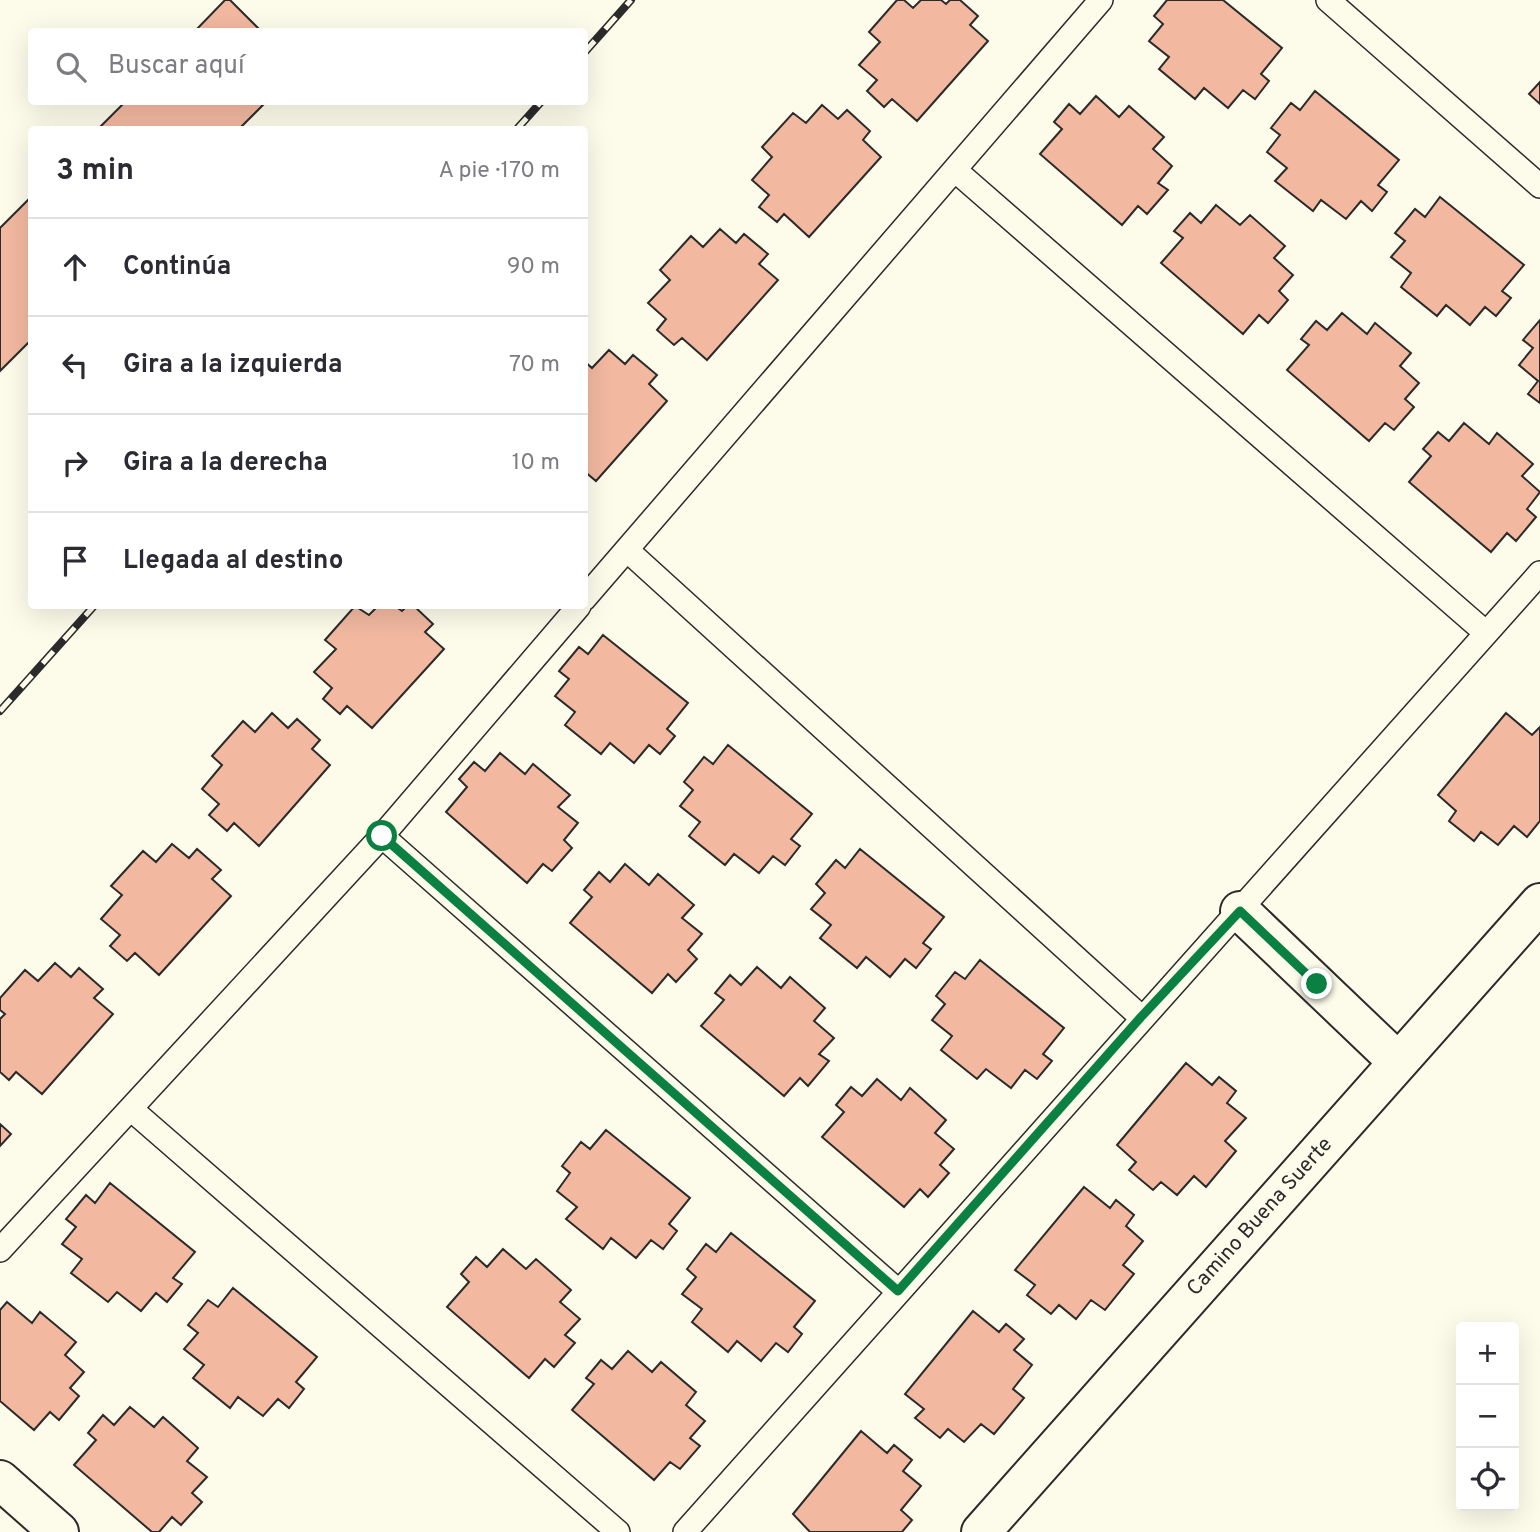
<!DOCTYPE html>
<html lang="es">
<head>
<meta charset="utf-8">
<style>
  :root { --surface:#fff; --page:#f7f7f7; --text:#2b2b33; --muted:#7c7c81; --line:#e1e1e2 }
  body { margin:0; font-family:Overpass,sans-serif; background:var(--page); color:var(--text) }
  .controls { position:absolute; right:21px; bottom:21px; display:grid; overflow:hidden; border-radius:7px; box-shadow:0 7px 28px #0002 }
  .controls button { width:63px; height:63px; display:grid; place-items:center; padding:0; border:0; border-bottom:2px solid var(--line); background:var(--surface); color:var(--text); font:35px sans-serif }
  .stop { position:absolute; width:21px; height:21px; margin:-16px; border:5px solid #0b8043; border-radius:50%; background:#fff }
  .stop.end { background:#0b8043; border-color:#fff; box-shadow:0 2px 7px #0008 }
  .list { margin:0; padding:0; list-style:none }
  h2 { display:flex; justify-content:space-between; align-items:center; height:91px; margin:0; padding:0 28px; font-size:30px }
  h2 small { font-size:23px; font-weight:400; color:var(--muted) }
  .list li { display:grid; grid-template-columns:46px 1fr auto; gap:21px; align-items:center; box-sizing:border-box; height:98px; padding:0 28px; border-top:2px solid var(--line) }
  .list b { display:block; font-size:26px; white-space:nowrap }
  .list em { font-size:23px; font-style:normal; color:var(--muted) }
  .icon { flex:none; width:38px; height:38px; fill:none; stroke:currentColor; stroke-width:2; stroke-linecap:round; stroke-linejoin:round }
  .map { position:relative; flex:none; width:1540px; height:1532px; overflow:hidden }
  .search { position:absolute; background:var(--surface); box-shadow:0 7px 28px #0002; left:28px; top:28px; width:560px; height:77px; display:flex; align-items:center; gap:18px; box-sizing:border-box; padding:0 24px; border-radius:7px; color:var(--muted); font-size:26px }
  .panel { position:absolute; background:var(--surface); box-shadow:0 7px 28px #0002; left:28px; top:126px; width:560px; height:483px; border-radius:7px }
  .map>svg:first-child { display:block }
</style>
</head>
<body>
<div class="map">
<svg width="1540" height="1532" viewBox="0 0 1540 1532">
  <rect width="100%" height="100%" fill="#fdfbea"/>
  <path fill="#f2b8a0" stroke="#2b2b2b" stroke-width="2" d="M225,0H230L262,32H194Z
    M897,0H904L913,8L921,0H941L946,4L950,0H960L978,16L970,25L988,41L917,121L892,99L884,107L867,91L877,80L859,65L880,42L869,32Z
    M1167,0H1223L1282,48L1261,74L1269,81L1255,99L1243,90L1228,108L1204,88L1195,99L1159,69L1169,57L1149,41L1163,24L1154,16Z
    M1540,82V104L1529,94Z
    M1315,91L1399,160L1378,185L1387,192L1372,211L1361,201L1346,219L1321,200L1313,211L1275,181L1287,168L1267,152L1280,135L1271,128L1291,103L1300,110Z
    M1096,96L1119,117L1129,106L1164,137L1153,149L1172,166L1158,183L1168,190L1147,214L1138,206L1122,225L1040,154L1062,129L1054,122L1069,104L1080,114Z
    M125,102H266L238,130H97Z
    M822,105L838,119L847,110L870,131L863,140L881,157L809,237L784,214L777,222L759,207L769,195L752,180L772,157L762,147L793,113L806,123Z
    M32,196V339L0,371V228Z
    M1440,197L1524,265L1502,291L1511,298L1496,316L1485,307L1470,325L1446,305L1437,316L1401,287L1411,273L1391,257L1405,241L1395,233L1415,209L1425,217Z
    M1216,205L1240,225L1250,215L1285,246L1274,258L1293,275L1279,291L1288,300L1268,323L1259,315L1243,334L1161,263L1183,238L1174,231L1190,213L1201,223Z
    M720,229L736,243L744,234L768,254L759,264L778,280L707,360L682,338L674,345L657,330L666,319L648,303L670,280L660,270L691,236L703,247Z
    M1342,313L1367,334L1375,323L1411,353L1400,366L1419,383L1405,399L1414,407L1394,430L1385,423L1369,441L1287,370L1309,345L1301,339L1316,321L1327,330Z
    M1540,320V403L1528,394L1538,381L1519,365L1533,348L1523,340Z
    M609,350L625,364L633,355L657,375L649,384L667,401L596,481L584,471V361L592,368Z
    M1464,423L1489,444L1497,433L1533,464L1522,476L1540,492L1527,509L1536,517L1516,541L1507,533L1491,552L1409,482L1431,456L1423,449L1438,432L1449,441Z
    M355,606L369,615L378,606H395L402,611L407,606H414L433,624L425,632L444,649L372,728L347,706L340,714L323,699L332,688L314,672L336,649L325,640Z
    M603,635L688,703L667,729L675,736L660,754L649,745L634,763L610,743L601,754L565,725L575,712L555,696L569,679L559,671L579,647L588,654Z
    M272,713L288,728L297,719L320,740L312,749L330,765L259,846L234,823L227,831L209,815L219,804L202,789L222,765L212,756L243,721L255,732Z
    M1506,713L1532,735L1540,727V821L1527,837L1514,826L1498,845L1481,832L1474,841L1449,821L1456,811L1438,795Z
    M728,745L812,814L791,839L800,846L785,865L773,856L759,873L734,854L725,865L689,836L700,822L680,806L693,790L684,782L704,757L713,764Z
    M500,753L525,774L533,764L570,795L558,807L578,823L564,840L572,848L552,871L543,864L527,883L446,812L467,787L459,779L474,762L485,771Z
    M172,844L189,858L197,849L221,870L212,879L231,896L159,975L135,953L127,961L110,946L120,935L101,919L122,895L111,886L143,851L156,862Z
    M860,849L944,917L923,943L931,949L916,968L905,959L890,977L866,957L857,968L820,938L831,925L811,909L825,893L816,884L836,860L845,868Z
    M625,864L649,885L658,874L694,905L682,918L702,934L688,950L697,959L676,982L668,974L652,993L570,923L592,897L584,890L599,872L610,882Z
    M980,960L1064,1028L1043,1054L1052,1061L1037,1079L1025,1070L1011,1088L986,1069L977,1079L941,1050L952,1036L932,1020L945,1004L936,996L955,972L965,979Z
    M55,963L71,977L79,968L103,989L94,998L113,1014L42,1094L16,1072L9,1080L0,1072V1019L5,1014L0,1010V998L25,970L38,981Z
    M757,967L781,988L790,977L825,1008L814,1021L834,1038L819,1054L829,1061L808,1086L800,1078L784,1096L701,1026L724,1000L715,993L730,975L741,985Z
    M1186,1063L1212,1085L1219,1077L1236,1091L1227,1103L1246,1118L1225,1141L1236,1151L1206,1187L1194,1176L1177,1195L1161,1182L1153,1190L1129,1170L1136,1162L1117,1145Z
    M877,1079L901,1100L910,1088L946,1120L935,1133L954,1149L940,1165L949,1173L928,1197L920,1189L904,1207L822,1137L844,1112L836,1105L851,1087L862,1096Z
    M0,1124L11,1134L0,1146Z
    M606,1130L690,1198L669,1224L677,1231L663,1249L651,1240L636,1258L611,1238L603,1249L566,1219L577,1207L557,1191L570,1173L562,1166L581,1142L590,1149Z
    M110,1183L195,1252L173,1278L182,1284L167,1302L156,1293L141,1311L117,1292L108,1302L71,1273L82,1259L62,1244L76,1227L66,1219L86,1195L95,1203Z
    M1084,1187L1110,1208L1116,1200L1134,1215L1126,1226L1143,1241L1123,1265L1134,1274L1105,1310L1091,1300L1076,1319L1059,1305L1051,1314L1027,1295L1035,1285L1015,1270Z
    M731,1233L815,1301L794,1327L802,1334L788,1352L776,1343L761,1361L737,1341L728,1352L692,1322L702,1309L682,1294L696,1277L687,1269L706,1244L716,1252Z
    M503,1249L526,1269L536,1259L571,1290L560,1302L580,1319L565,1335L575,1343L554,1367L545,1359L529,1378L447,1307L469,1282L461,1274L476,1257L487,1267Z
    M233,1288L317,1357L296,1382L304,1389L289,1408L278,1399L263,1416L238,1397L230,1408L193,1378L204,1365L184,1349L198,1333L188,1325L208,1300L218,1307Z
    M7,1302L32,1323L40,1312L76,1342L65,1355L84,1372L70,1388L79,1396L59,1420L50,1412L34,1430L0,1401V1310Z
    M973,1311L999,1332L1006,1324L1024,1339L1014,1350L1032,1365L1013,1389L1024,1398L994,1434L981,1424L964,1442L948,1429L940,1438L915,1418L924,1409L905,1394Z
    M628,1351L652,1372L661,1362L696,1392L686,1405L705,1421L690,1438L700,1446L680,1469L670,1462L654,1480L572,1410L594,1384L586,1378L601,1360L612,1369Z
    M130,1407L154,1427L163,1417L198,1448L187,1461L207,1477L192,1493L202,1502L181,1525L172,1517L159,1532H152L74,1465L96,1440L88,1433L103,1415L114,1425Z
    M861,1431L887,1453L894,1445L912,1460L903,1471L921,1486L901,1510L912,1520L902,1532H810L793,1514Z"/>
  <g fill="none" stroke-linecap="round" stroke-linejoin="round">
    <g stroke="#2b2b2b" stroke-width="26">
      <path id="service" d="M1328,0L1540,186
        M956,171L1486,633
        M627,550L1141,1017
        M584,599L1101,0
        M382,836L898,1291
        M132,1110L618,1532
        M0,1250L382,836L579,606
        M685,1532L1540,573"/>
    </g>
    <g stroke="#2b2b2b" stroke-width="42">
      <path id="minor" d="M1240,911L1397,1061
        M0,1480L59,1532
        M981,1532L1540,903"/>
    </g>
    <use href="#service" stroke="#fdfbea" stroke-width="23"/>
    <use href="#minor" stroke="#fdfbea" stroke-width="38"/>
    <g stroke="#2b2b2b" stroke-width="8">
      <path id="rail" d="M584,53L631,0
        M516,130L541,102
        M0,711L94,606"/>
    </g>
    <use href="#rail" stroke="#fdfbea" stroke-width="5" stroke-dasharray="16" stroke-linecap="butt"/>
  </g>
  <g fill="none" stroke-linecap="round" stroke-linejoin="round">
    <path stroke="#0b8043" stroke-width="9" d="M382,836L898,1291L1141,1017L1240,911L1317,984"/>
  </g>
  <g text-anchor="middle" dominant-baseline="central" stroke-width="5" stroke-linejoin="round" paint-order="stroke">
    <g font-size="21" fill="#2b2b2b" stroke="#fdfbea">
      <text transform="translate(1260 1217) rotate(-48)">Camino Buena Suerte</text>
    </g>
  </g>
</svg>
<div class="controls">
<button>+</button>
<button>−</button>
<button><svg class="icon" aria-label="locate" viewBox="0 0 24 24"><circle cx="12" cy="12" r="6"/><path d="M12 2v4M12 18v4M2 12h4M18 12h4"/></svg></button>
</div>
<div class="stop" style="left:382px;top:836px"></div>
<div class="stop end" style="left:1317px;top:984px"></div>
<div class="search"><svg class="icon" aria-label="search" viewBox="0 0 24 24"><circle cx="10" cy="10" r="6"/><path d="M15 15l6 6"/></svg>Buscar aquí</div>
<section class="panel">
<h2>3 min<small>A pie · 170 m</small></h2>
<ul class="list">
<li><svg class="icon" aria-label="ahead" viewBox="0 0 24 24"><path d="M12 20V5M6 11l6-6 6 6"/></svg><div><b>Continúa</b></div><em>90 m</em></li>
<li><svg class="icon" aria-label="left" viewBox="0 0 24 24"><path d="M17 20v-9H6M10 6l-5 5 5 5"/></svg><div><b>Gira a la izquierda</b></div><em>70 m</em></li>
<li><svg class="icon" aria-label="right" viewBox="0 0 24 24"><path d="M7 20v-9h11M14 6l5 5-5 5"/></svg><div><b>Gira a la derecha</b></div><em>10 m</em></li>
<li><svg class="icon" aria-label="arrive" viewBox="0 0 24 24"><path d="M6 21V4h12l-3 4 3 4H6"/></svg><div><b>Llegada al destino</b></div></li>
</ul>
</section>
</div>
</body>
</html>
